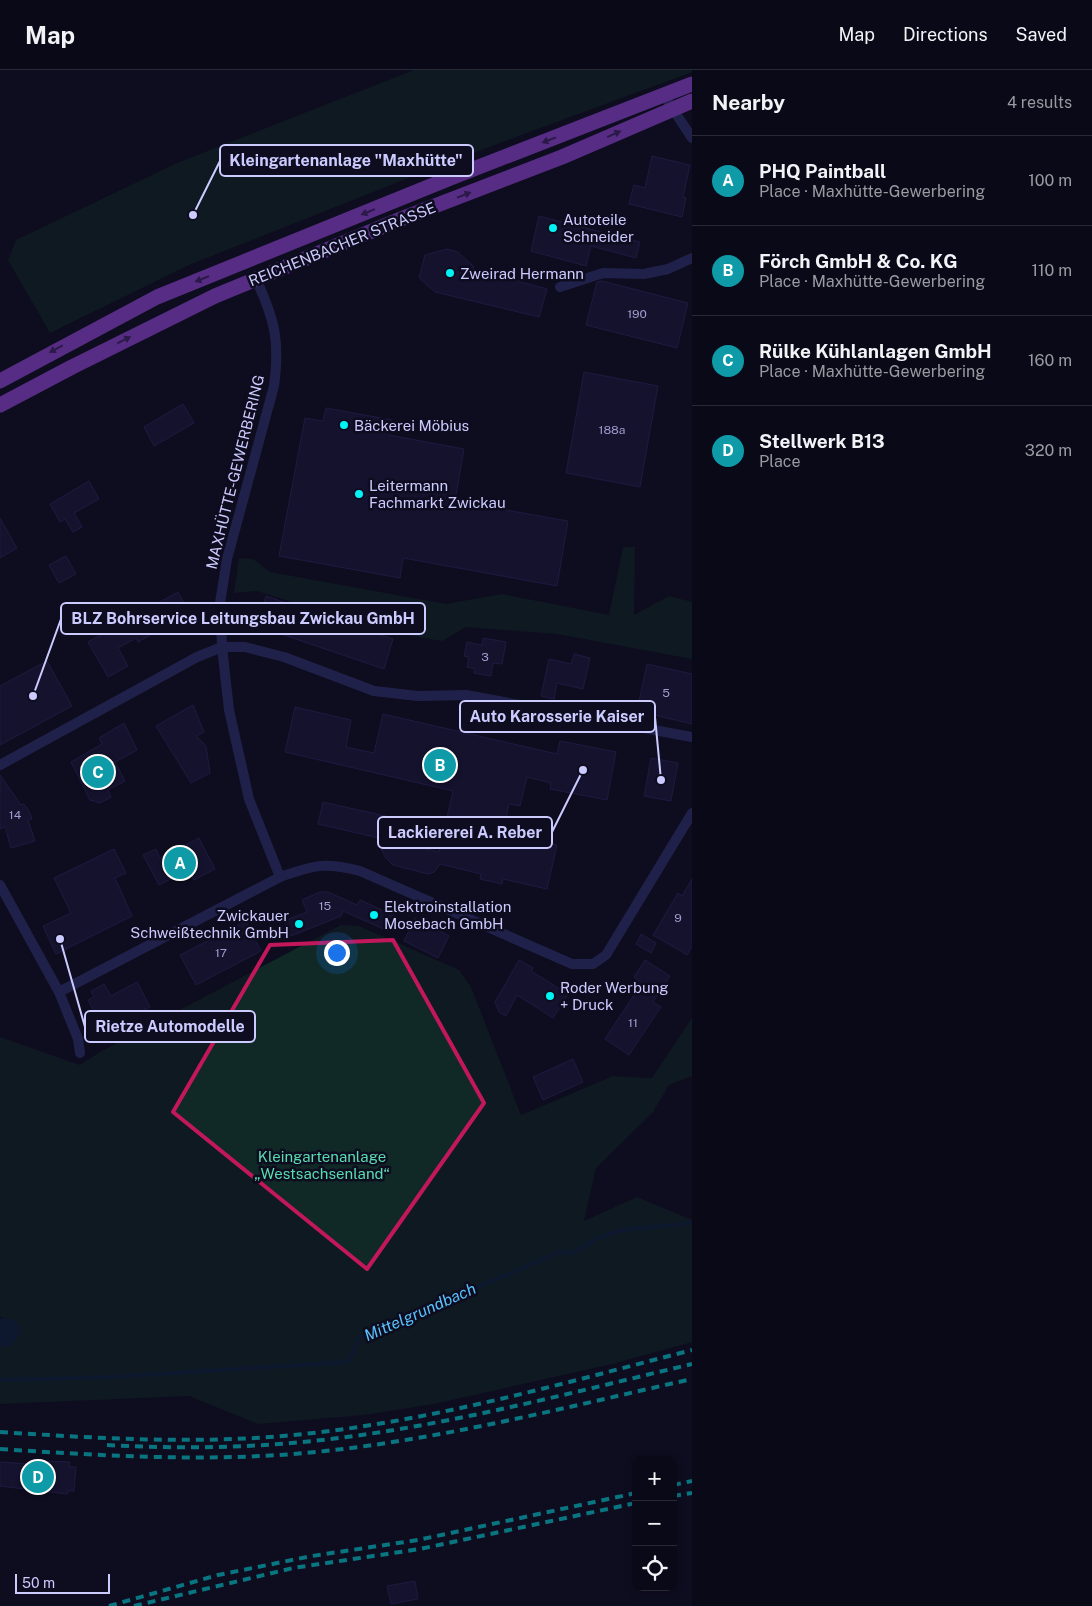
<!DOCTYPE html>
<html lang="en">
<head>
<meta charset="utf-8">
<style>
  :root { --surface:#0a0917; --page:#131220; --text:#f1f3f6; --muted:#999aa1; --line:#2a2a36; --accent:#01f4f5 }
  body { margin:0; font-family:"Public Sans",sans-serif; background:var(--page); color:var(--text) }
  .controls { position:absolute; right:15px; bottom:15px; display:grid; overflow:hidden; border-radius:10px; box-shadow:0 2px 8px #0003 }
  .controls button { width:45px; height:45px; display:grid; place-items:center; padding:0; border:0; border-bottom:1px solid var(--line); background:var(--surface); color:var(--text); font:25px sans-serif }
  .scale { position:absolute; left:15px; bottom:12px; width:95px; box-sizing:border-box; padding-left:5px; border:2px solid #cccbff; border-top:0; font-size:14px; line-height:18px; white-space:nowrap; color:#cccbff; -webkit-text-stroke:4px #0e0c1f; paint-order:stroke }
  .you { position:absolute; left:336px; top:882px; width:18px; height:18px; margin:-12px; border:4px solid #fff; border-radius:50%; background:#1a73e8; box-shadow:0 0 0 8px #1a73e833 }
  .badge { display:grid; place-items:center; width:32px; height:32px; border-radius:50%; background:var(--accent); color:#fff; font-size:16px; font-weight:700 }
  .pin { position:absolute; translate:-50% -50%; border:2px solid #fff; box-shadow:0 1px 5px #0006 }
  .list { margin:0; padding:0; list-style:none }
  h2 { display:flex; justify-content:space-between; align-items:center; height:65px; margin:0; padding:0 20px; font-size:21px }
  h2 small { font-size:16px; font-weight:400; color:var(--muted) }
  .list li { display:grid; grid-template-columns:32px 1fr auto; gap:15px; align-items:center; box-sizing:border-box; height:90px; padding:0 20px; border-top:1px solid var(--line) }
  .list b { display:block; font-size:19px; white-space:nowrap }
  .list p { margin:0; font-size:16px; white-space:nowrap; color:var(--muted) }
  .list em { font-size:16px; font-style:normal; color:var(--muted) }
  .icon { flex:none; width:28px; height:28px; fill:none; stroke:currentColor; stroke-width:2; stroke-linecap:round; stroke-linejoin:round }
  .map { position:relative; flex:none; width:692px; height:1536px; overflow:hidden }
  header { display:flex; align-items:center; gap:30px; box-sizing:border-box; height:70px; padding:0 25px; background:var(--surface); border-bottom:1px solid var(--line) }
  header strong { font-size:24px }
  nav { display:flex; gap:28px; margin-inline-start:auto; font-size:18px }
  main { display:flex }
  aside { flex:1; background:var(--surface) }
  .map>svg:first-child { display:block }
</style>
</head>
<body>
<header>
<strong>Map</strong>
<nav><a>Map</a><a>Directions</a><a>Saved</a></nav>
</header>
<main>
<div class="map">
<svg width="692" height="1536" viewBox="0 0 692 1536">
  <rect width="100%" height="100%" fill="#0e0c1f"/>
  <path fill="#102926" d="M414,0H692V2L446,93L189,195L50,263L8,190L16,170L177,93Z
    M623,477H635L634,545L669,526L692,532V589L557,564L466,557L442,571L389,562L257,521L234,523L239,488L253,489L270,502L446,534L502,524L609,545Z
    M341,855L359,856L459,900L471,917L521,1045L613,1006L652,1008L692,948V1006L669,1015L653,1042L596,1098L584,1151L637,1127L692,1150V1272L612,1294L434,1334L364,1345L258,1354L189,1326L0,1334V1277H10L7,1248L2,1249L0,1246V967L80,995L100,982Z"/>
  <path fill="#0c2644" d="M7,1248L16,1251L21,1262L10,1277H0V1249Z"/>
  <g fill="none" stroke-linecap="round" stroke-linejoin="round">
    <path stroke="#0c2644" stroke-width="4" d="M0,1310L112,1307L348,1292L360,1267L560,1182L574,1183L598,1168L622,1160L692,1153"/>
  </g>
  <path fill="#1d1940" stroke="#312b6c" d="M652,86L690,95L683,127L686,128L682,147L629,134L634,115L645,118Z
    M539,146L640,172L636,188L591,176L586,196L531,181Z
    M447,179L458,182L473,196L474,199L547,219L539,247L435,222L419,208L425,185Z
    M602,211L688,233L677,278L586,255L597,212Z
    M584,302L658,316L640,417L566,403Z
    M183,334L194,353L154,376L144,357Z
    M326,338L392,350L389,365L464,379L455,431L568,451L557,516L403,488L400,508L279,486L305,348L323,351Z
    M89,411L99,429L74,443L82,457L73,462L65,449L60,452L50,434Z
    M0,448L17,478L0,488Z
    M66,486L76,504L59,513L49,495Z
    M178,522L187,538L156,555L159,560L138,572L136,568L118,578L128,596L108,607L88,572Z
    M266,526L393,569L384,599L275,562L277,556L263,551L260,544Z
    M483,568L506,572L502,594L493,593L491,606L474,603L475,599L467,597L469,587L464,586L467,572L482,575Z
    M574,584L590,588L583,619L557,613L554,629L541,626L549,589L571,594Z
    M47,591L72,636L0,675V616Z
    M647,594L692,604V654L637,641Z
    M193,635L204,662L196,666L206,676L210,703L191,713L156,656Z
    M295,637L351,650L346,677L374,683L383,644L557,684L560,671L616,682L607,730L550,719L551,713L527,707L520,736L509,734L503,762L557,775L547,819L503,809L502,814L480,809L481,804L440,794L434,802L428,804L393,795L385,787L381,778L383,769L318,754L323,732L412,752L406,774L439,782L453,721L285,682Z
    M124,653L137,680L115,692L125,711L108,720L111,727L100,733L90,730L71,692L102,674L99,668Z
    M651,688L678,693L671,731L644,726Z
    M0,705L21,735L24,734L29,741L32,749L28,750L35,771L11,778L5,757L0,759Z
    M199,768L215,799L194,810L188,800L159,815L143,785L156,779L160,788Z
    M114,779L126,803L115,808L132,846L56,884L43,856L71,843L54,808Z
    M692,809V876L687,885L653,865L678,823L682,826Z
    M320,822H328L357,835L360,830L395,846L388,861L343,841L341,846L291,866L284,851L307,842L302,830Z
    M415,848L449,866L438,888L404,871Z
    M246,851L261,881L196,915L180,885Z
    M641,864L656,873L651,883L636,874Z
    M519,890L533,898L531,901L568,924L553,948L517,925L506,946L499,942L495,932Z
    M645,890L670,906L653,932L661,937L629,985L605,969L642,913L634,907Z
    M137,912L150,937L104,961L88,930L94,927L91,921L104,914L111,926Z
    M573,989L583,1012L543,1030L533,1007Z
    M45,1391L70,1392L69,1397H76L74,1421H68L67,1424L0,1416V1392L45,1395Z
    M415,1511L418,1529L391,1534L387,1516Z"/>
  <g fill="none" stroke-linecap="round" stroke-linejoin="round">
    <path stroke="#373b7e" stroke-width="10" d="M663,24L692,68
      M256,209C275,250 280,271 274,316L227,489L220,533L222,577L229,640L249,729L280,807
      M560,217L603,203L644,204L668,199L692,188
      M0,695L197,587L222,577H245L284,587L374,621L418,626L466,625L692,667
      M0,815L59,922
      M80,983L78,969L59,922L280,807C314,795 324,792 360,801L572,894H593L606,885L692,743"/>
    <path stroke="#ad52fe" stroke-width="15" d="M0,311L157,227L453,107L692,14
      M0,335L72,297L215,226L406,147L562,87L692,31"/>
    <path stroke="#01f4f5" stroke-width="4" stroke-dasharray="8 6" stroke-linecap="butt" d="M0,1362C94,1368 189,1374 283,1366C423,1354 556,1315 692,1280
      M107,1375C179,1379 251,1378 322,1370C447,1356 570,1323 692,1294
      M0,1379C108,1386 216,1393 325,1381C448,1368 571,1336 692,1309
      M673,1415L692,1411
      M673,1426L692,1423
      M109,1536L218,1505L312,1486L418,1470L636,1423
      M134,1536L293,1498L420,1479L636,1433"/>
  </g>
  <defs><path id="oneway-solid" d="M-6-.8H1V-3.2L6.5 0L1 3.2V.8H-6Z" transform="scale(1.25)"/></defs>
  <g fill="#4e2878">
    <use href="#oneway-solid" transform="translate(614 64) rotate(-24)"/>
    <use href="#oneway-solid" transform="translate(549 70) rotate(159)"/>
    <use href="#oneway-solid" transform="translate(464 125) rotate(-21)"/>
    <use href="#oneway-solid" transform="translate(368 142) rotate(158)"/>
    <use href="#oneway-solid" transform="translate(202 209) rotate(158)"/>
    <use href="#oneway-solid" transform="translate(124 270) rotate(-27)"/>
    <use href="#oneway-solid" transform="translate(56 279) rotate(152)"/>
  </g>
  <path d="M0 0H692V1536H0ZM393,870L484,1033L367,1199L173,1042L270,875Z" fill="#0e0c1f" fill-opacity=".55" fill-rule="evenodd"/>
  <path fill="none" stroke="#c2185b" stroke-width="4" stroke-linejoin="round" d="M393,870L484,1033L367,1199L173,1042L270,875Z"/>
  <g fill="#01f4f5" stroke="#0e0c1f" stroke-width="2">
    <circle cx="553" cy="158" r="5"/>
    <circle cx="450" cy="203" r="5"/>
    <circle cx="344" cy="355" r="5"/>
    <circle cx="359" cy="424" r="5"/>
    <circle cx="374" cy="845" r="5"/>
    <circle cx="299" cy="854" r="5"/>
    <circle cx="550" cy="926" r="5"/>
  </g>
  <g text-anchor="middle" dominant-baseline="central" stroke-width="5" stroke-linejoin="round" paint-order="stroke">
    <g font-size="12" fill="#a09ecf">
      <text x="637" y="244">190</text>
      <text x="612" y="360">188a</text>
      <text x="485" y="587">3</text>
      <text x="666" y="623">5</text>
      <text x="15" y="745">14</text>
      <text x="325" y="836">15</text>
      <text x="678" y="848">9</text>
      <text x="221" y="883">17</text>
      <text x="633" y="953">11</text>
    </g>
    <g font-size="15" fill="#cccbff" stroke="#0e0c1f" text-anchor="start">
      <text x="563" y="149">Autoteile<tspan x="563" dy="17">Schneider</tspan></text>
      <text x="460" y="203">Zweirad Hermann</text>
      <text x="354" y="355">Bäckerei Möbius</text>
      <text x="369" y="415">Leitermann<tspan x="369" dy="17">Fachmarkt Zwickau</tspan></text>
      <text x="384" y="836">Elektroinstallation<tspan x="384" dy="17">Mosebach GmbH</tspan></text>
      <text x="289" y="845" text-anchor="end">Zwickauer<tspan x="289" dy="17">Schweißtechnik GmbH</tspan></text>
      <text x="560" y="917">Roder Werbung<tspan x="560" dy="17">+ Druck</tspan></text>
    </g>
    <g font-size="15" fill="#cccbff" stroke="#0e0c1f">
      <text transform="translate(342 174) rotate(-22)">REICHENBACHER STRASSE</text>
      <text transform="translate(235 402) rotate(-76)">MAXHÜTTE-GEWERBERING</text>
    </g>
    <g font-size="15" fill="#58deaf" stroke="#0e0c1f">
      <text x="322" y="1086">Kleingartenanlage<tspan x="322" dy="17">„Westsachsenland“</tspan></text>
    </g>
    <g font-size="16" font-style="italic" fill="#59c2fe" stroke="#0e0c1f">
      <text transform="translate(420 1242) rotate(-24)">Mittelgrundbach</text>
    </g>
  </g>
  <path fill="none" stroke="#cccbff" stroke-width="2" d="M193 145L220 91M33 626L61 549M661 710L655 647M583 700L552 762M60 869L85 957"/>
  <g fill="#cccbff" stroke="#0e0c1f" stroke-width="2">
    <circle cx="193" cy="145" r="5"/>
    <circle cx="33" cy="626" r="5"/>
    <circle cx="661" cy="710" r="5"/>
    <circle cx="583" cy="700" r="5"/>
    <circle cx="60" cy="869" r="5"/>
  </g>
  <g fill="#0e0c1f" stroke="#cccbff" stroke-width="2">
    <rect x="220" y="75" width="253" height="31" rx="5"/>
    <rect x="61" y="533" width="364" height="31" rx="5"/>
    <rect x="460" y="631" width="195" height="31" rx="5"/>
    <rect x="378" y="747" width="174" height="31" rx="5"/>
    <rect x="85" y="941" width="170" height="31" rx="5"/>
  </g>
  <g font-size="16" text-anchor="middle" font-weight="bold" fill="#cccbff">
    <text x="346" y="96">Kleingartenanlage "Maxhütte"</text>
    <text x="243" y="554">BLZ Bohrservice Leitungsbau Zwickau GmbH</text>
    <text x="557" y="652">Auto Karosserie Kaiser</text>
    <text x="465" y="768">Lackiererei A. Reber</text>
    <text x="170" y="962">Rietze Automodelle</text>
  </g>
</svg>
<div class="controls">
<button>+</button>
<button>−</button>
<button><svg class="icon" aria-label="locate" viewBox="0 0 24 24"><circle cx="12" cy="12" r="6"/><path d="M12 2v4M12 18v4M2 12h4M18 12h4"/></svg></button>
</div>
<div class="scale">50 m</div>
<div class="you"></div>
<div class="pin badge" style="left:180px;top:793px;background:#0f9aa8">A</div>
<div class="pin badge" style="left:440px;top:695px;background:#0f9aa8">B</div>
<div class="pin badge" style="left:98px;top:702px;background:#0f9aa8">C</div>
<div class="pin badge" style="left:38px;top:1407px;background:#0f9aa8">D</div>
</div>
<aside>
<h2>Nearby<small>4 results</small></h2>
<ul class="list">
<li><span class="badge" style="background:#0f9aa8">A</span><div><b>PHQ Paintball</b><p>Place · Maxhütte-Gewerbering</p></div><em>100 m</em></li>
<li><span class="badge" style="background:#0f9aa8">B</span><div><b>Förch GmbH &amp; Co. KG</b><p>Place · Maxhütte-Gewerbering</p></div><em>110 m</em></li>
<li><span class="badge" style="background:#0f9aa8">C</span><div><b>Rülke Kühlanlagen GmbH</b><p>Place · Maxhütte-Gewerbering</p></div><em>160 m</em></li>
<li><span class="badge" style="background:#0f9aa8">D</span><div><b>Stellwerk B13</b><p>Place</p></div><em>320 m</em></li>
</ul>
</aside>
</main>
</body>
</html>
